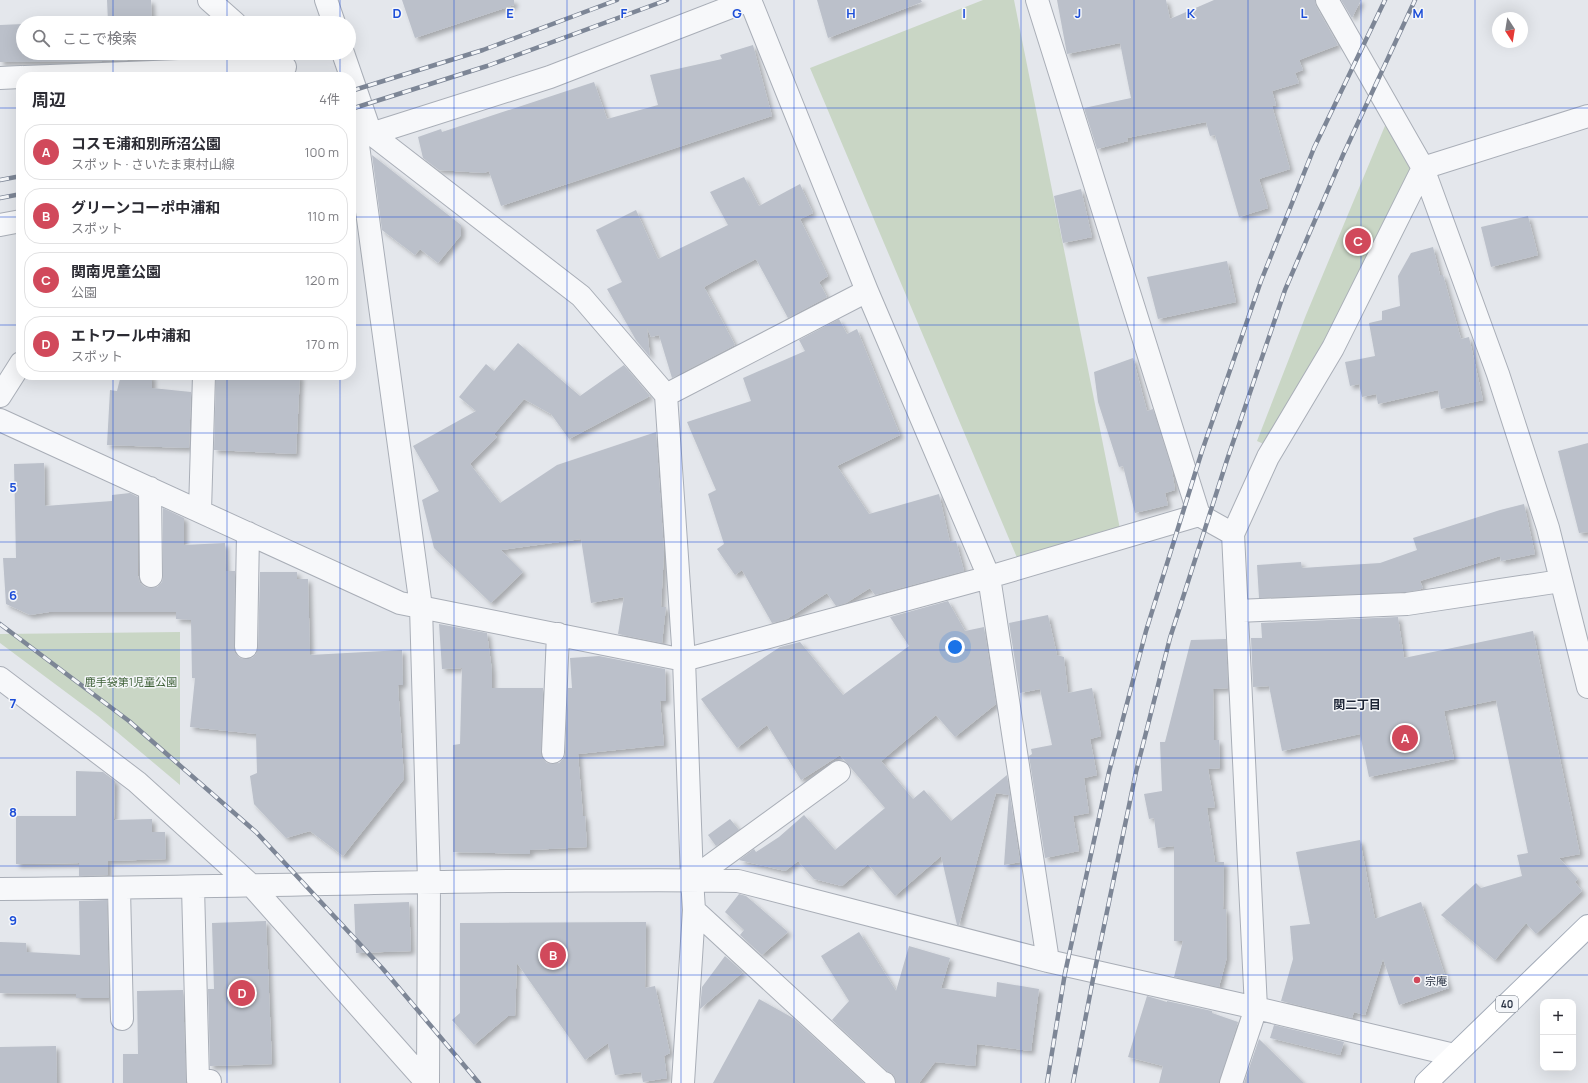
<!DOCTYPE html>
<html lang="ja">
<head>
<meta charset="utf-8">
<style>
  :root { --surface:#fff; --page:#f2f2f3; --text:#2b2b33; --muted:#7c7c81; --line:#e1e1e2; --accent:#d1495b }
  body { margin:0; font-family:Manrope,"Noto Sans JP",sans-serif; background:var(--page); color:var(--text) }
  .controls { position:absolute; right:12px; bottom:12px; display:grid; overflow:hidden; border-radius:8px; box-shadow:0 4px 16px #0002 }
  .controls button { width:36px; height:36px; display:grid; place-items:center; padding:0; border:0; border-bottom:1px solid var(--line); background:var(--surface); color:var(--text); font:20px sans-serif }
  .compass { position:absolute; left:1492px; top:12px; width:36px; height:36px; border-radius:50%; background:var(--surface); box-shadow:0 4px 16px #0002; rotate:168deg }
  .you { position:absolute; left:955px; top:647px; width:14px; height:14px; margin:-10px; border:3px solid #fff; border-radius:50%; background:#1a73e8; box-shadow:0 0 0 6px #1a73e833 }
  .badge { display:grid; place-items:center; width:26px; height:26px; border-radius:50%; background:var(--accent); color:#fff; font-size:13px; font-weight:700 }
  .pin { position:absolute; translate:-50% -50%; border:2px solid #fff; box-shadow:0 1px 4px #0006 }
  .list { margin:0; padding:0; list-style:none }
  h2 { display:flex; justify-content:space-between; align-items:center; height:52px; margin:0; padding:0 16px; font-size:17px }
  h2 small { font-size:13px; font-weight:400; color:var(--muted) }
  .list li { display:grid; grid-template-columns:26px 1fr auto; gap:12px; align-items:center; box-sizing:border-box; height:56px; margin:0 8px 8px; padding:0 8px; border:1px solid var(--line); border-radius:16px }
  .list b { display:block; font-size:15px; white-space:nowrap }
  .list p { margin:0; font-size:13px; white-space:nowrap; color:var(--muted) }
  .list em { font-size:13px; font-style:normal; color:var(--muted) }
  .icon { flex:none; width:22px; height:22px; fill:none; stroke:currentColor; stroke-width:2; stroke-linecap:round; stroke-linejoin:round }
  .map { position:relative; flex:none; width:1588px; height:1083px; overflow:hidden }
  .search { position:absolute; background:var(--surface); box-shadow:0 4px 16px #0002; left:16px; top:16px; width:340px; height:44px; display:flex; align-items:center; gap:10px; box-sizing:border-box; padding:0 14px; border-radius:22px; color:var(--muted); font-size:15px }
  .panel { position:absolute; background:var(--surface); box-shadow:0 4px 16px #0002; left:16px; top:72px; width:340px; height:308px; border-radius:16px }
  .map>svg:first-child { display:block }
</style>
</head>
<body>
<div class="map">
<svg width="1588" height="1083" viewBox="0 0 1588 1083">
  <defs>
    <filter id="shadow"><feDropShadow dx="3.5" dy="3.5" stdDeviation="2" flood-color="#0004"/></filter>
  </defs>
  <rect width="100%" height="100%" fill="#e4e7ec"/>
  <path fill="#c9d6c5" d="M983,0H1014L1120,529L1018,560L810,68Z
    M1387,121L1415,167L1326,346L1266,445L1257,441L1306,315Z
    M180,632V785L98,716L0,643V634Z"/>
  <path fill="#bbc0ca" filter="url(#shadow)" d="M107,0H151L152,23H68L108,22Z
    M402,0H514V5L415,38Z
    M817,0H921L922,2L828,38Z
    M1057,0H1166L1170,19L1214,0H1315L1316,6L1338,45L1299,60L1303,70L1295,73L1299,83L1272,91L1276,105L1272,106L1290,169L1259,179L1268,208L1239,217L1215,135L1210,136L1206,122L1127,138L1128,141L1097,149L1084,108L1131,98L1120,43L1067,54Z
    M1341,0H1361L1352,18Z
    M23,24V53H152L153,59L103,61L0,62V25Z
    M753,45L772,116L501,206L489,171L484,173L439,170L423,158L418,137L441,129L442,132L594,82L607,119L658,105L650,75L722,59L720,55Z
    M372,155L461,225V235L438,263L420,249L415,255L382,230Z
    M744,177L759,206L800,184L813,213L800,219L828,276L819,282L827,297L788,318L756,259L729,273L704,287L735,345L672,378L659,335L651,337L647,328L650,357L636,340L607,289L622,282L596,230L636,210L658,259L728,225L710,192Z
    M1081,189L1092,237L1063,243L1054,196Z
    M1528,216L1538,255L1491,267L1481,227Z
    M1433,247L1440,275H1443L1461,339L1469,337L1483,400L1441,409L1438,390L1378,404L1376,394L1362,397L1359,384L1350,386L1345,362L1375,356L1369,323L1382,320V311L1400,306L1398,276L1411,253Z
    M1227,261L1236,302L1158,319L1147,277Z
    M839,319L847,334L857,329L900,435L837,466L869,514L939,494L950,542L956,541L964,571L875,595L870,588L846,603L836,606L827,593L787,619L772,623L742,570L735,575L717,549L724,544L708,494L716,490L687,422L751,401L743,378L805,351L799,340Z
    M518,343L580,396L624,365L650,396L569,439L551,414L524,399L494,434L497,437L470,464L500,503L557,465L656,432L664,552L661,607H666L662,643L618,634L624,597L591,603L581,539L501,550L523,572L491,603L434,548L422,500L439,491L413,446L476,411L459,397L486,364L494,371Z
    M1133,358L1147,411L1153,409L1172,470L1175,490L1165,493L1168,505L1135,513L1123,466L1119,467L1098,402L1094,372Z
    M121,375H152V388L191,392L189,448L107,445L110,390L117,391Z
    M216,375H300L296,454L214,450Z
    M1588,443V532L1579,533L1558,451Z
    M44,463L45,506L112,501V495L130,493L138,497V576L140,583L145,587L151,588L157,587L162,582L163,576V508L184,518V545L225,543L226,571H235L234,647L235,653L240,658L245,659L252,658L256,654L258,648L260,572H297V579H308L310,655L402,650L403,685H398L404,779L343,856L310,831L286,838L254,804L250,776L257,773L256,734L190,727L195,678H192L191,620L176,619V612H49L30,615L6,604L3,558H16L14,464Z
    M1524,504L1535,554L1501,561L1500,556L1420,581L1423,588L1419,590L1406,592L1259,598L1257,565L1301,562L1302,568L1380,563L1417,550L1413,538L1500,510Z
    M948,601L965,631L984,627L996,704L955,737L936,715L881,761L913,799L924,790L951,821L1007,775L1020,862L1004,865L1009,795L996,793L959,925H957L941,856L895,896L868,864L842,886L814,879L798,861L785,871L739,860L754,849L756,852L779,837L804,815L835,850L885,808L840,755L801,780L767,725L737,748L701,699L780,647L800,642L843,695L909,646L890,617Z
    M1048,615L1057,655L1064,657L1068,693L1092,688L1101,736L1090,739L1097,775L1084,778L1089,813L1073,816L1079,851L1045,858L1029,756L1032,754L1031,749L1052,745L1040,689L1020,693L1009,623Z
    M1398,617L1404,658L1533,631L1580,854L1559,858L1578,879L1575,882L1582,891L1536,934L1526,923L1495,960L1441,915L1476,883L1481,888L1522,876L1517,855L1528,853L1496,700L1444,711L1454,759L1369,777L1360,734L1282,751L1269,686L1253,687L1251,638H1262L1261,623Z
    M439,624L487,633L492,671V688H543L541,752L542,758L547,763L552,764L559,763L564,758L565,753L568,688H572L570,658L599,656L665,669L666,701H660L664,745L578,754L583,816H585L587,847L530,850V854L453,852V745L460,744L462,668L442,669Z
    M1226,639L1228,688L1213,689L1214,740H1219L1220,768L1208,769L1215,807L1207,808L1215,862H1224L1223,909H1226L1227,957L1219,987L1174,977L1183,941H1174V846L1158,848L1154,818L1149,819L1144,794L1162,791L1160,742H1165L1191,640Z
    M76,771L103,772L115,781L114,820L152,819V832H165L166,859L108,861V875L79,876V863L16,864V816H76Z
    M730,819L739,830L716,846L708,835Z
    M1360,840L1375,919L1421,902L1449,988L1399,1005L1383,959L1365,1015L1354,1012L1352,1018L1281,1001L1293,959L1290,926L1310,924L1296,852Z
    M739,894L746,896L788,932L762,955L740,935L744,930L725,912Z
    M107,900L109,998H76V994L0,993V942L26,943L27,952L80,955L79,901Z
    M409,902L411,951L356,953L354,904Z
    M266,921L272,1064L210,1066L208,989H214L212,923Z
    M646,922L645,988L655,986L670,1053L664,1056L667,1078L643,1082L641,1072L615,1075L608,1043L585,1060L517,963L515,1016H508L474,1045L452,1020L460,1013V923Z
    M859,932L896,991L909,946L950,958L941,988L996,997L997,982L1039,989L1031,1051L977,1044L975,1066L935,1062L919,1083H896L893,1074L887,1071L832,1020L849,1001L821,956Z
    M725,956L743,972L700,1009L702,987Z
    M183,990L186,1083H123V1054H138L137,991Z
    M1147,996L1167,1002V1001L1212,1011V1013L1238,1022L1219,1083H1159L1163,1066L1128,1057Z
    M759,999L793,1018L864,1083H713Z
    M1274,1025L1344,1042L1340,1055L1270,1038Z
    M1259,1039L1304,1083H1244Z
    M56,1046L57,1083H0V1047Z"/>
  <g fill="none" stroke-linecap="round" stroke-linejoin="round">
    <g stroke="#a9aeb7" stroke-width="24">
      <path id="minor" d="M209,0L235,23
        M326,0L334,23
        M750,0L867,291L989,577L1048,961
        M1037,0L1199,515L1233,534L1256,1008L1231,1083
        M1327,0L1423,168L1498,374L1548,528L1588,687
        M343,53L371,134L357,138L421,607L429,882L428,1083
        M25,77L285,67
        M0,78L21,77
        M351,118L581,296L666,395L684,660L692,879L694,910L683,1083
        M371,134L550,77L749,0
        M0,225L21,221
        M666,395L867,291
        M0,396L21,363
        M0,420L400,603L684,660L989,577L1199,515
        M150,488L151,576
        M200,511L204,375
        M1233,534L1268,457L1333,348L1423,168L1588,116
        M1237,611L1407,604L1561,581
        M246,647L248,533
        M0,678L137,782L252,886L427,1083
        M553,752L558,634
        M692,879L839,772
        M193,887L198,1080L210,1081
        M0,889C169,888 339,883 508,881C585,881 662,879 738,881L1048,961L1256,1008L1454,1055
        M119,889L122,1019
        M694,910L881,1082L884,1083"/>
    </g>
    <g stroke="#a3abb8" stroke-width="24">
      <path id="major" d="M1426,1083L1588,926"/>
    </g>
    <use href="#minor" stroke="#f7f8fa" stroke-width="22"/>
    <use href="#major" stroke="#fff" stroke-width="22"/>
    <g stroke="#7d8696" stroke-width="4.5">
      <path id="rail" d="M351,91L483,50L617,0
        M351,109L487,66L667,0
        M0,180L21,176
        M0,198L21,194
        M0,624L129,721L256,832L383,969L479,1083
        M1047,1083L1065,973L1109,772L1146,631L1202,451L1261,281L1314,148L1385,0
        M1073,1083L1093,979L1136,772L1170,638L1227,460L1285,290L1343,155L1415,0"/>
    </g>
    <use href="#rail" stroke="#f4f6f9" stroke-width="3" stroke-dasharray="9" stroke-linecap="butt"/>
  </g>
  <path fill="none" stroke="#1d4ed8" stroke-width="1" stroke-opacity="0.55" d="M113,0V23M227,0V23M340,0V23M454,0V1083M567,0V1083M681,0V1083M794,0V1083M907,0V1083M1021,0V1083M1134,0V1083M1248,0V1083M1361,0V1083M1475,0V1083M113,53V77M227,53V77M340,53V77M0,108H21M351,108H1588M0,217H21M351,217H1588M0,325H21M351,325H1588M113,375V1083M227,375V1083M340,375V1083M0,433H1588M0,542H1588M0,650H1588M0,758H1588M0,866H1588M0,975H1588"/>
  <circle fill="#d1495b" stroke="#f4f6f9" stroke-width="1.5" cx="1417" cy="980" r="4"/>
  <g text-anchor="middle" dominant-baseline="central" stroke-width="3" stroke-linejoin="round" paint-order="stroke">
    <rect fill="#f4f6f9" stroke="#676e7b" stroke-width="1" x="1496" y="996" width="22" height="16" rx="3"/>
    <g font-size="10" font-weight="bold" fill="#2b3445">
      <text x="1507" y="1004">40</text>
    </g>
    <g font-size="11" fill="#3f6138" stroke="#f4f6f9">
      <text x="131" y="681">鹿手袋第1児童公園</text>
    </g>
    <g font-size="11" fill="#2b3445" stroke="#f4f6f9" text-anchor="start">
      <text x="1425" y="980">宗庵</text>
    </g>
    <g font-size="12" font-weight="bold" fill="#1d2536" stroke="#f4f6f9">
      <text x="1357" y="704">関二丁目</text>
    </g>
  </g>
  <g font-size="13" text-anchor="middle" font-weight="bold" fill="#1d4ed8" stroke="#f4f6f9" stroke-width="3" stroke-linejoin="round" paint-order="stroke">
    <text x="397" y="18">D</text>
    <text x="510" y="18">E</text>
    <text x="624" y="18">F</text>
    <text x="737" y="18">G</text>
    <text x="851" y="18">H</text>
    <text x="964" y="18">I</text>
    <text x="1078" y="18">J</text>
    <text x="1191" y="18">K</text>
    <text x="1304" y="18">L</text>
    <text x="1418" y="18">M</text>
    <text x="13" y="492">5</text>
    <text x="13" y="600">6</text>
    <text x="13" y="708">7</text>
    <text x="13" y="817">8</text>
    <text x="13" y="925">9</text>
  </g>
</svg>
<div class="controls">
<button>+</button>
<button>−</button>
</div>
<svg class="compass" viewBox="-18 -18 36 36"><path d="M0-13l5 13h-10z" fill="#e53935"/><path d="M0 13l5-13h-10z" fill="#7c7c81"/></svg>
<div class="you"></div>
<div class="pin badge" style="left:1405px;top:738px">A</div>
<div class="pin badge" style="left:553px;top:955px">B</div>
<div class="pin badge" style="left:1358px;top:241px">C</div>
<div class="pin badge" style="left:242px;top:993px">D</div>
<div class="search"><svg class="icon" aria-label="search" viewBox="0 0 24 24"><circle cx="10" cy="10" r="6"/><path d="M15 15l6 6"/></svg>ここで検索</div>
<section class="panel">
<h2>周辺<small>4件</small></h2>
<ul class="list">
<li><span class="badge">A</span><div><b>コスモ浦和別所沼公園</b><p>スポット · さいたま東村山線</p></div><em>100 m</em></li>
<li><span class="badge">B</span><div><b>グリーンコーポ中浦和</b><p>スポット</p></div><em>110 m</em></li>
<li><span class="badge">C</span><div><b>関南児童公園</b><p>公園</p></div><em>120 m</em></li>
<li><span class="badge">D</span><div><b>エトワール中浦和</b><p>スポット</p></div><em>170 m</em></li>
</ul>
</section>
</div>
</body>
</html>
